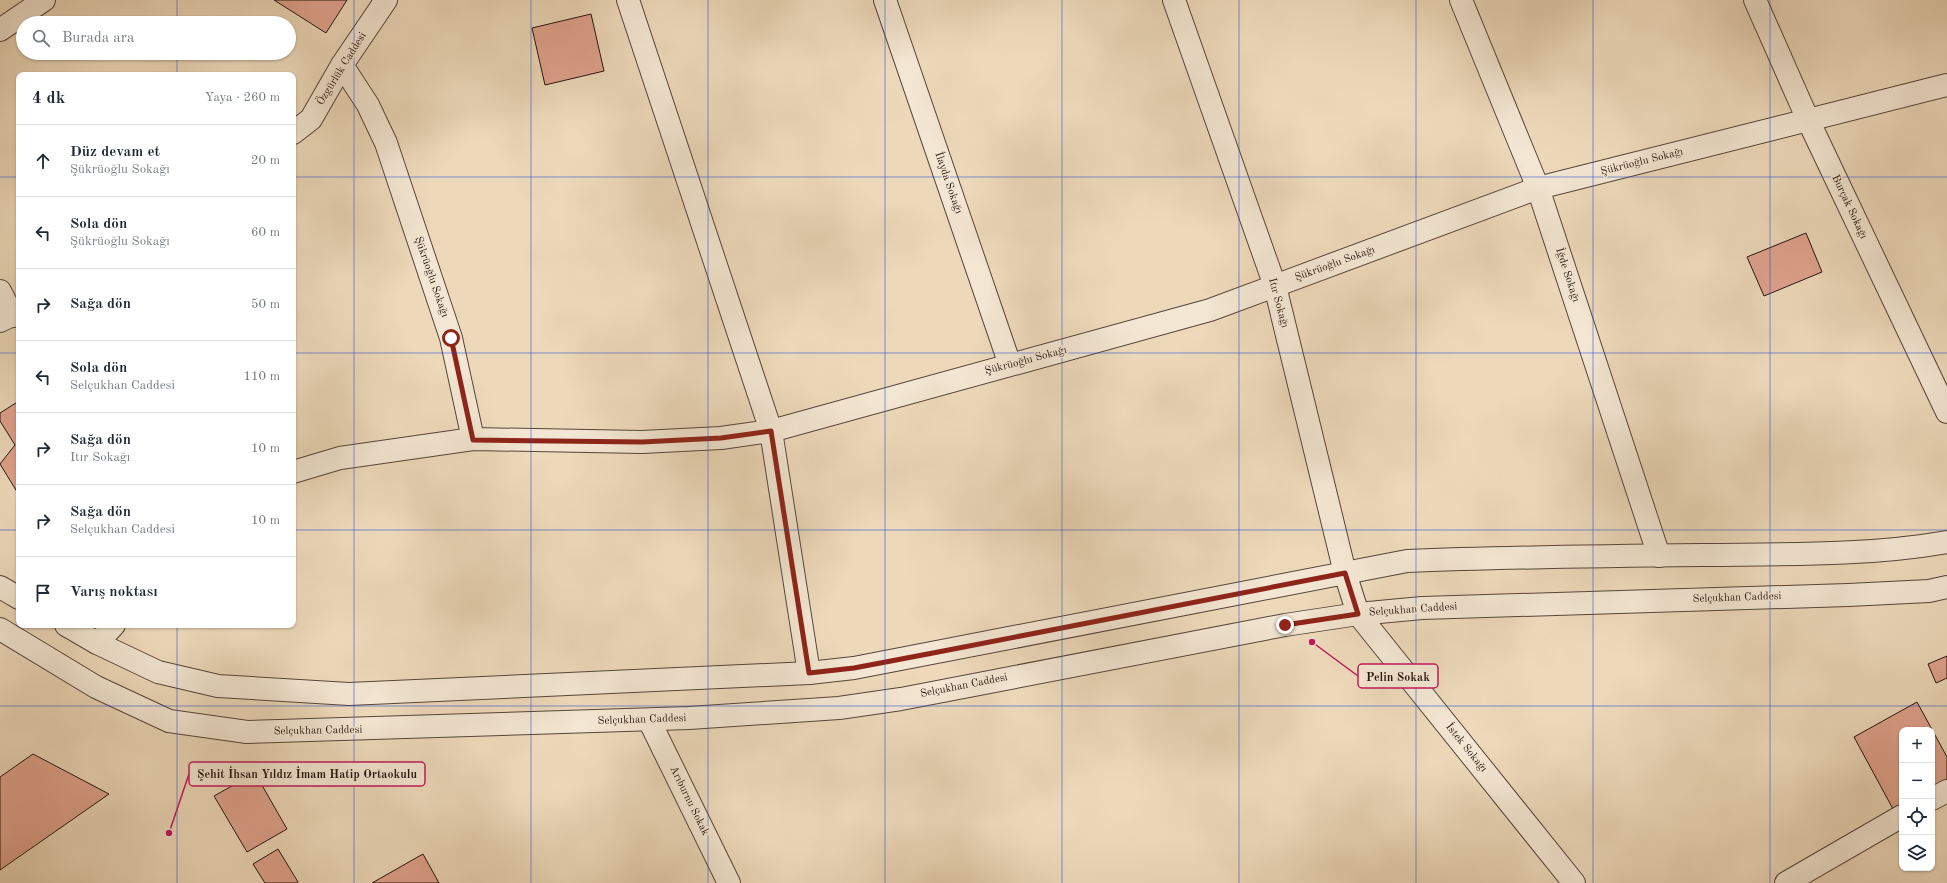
<!DOCTYPE html>
<html lang="tr">
<head>
<meta charset="utf-8">
<style>
  :root { --surface:#fff; --page:#f2f2f3; --text:#1f2937; --muted:#747a83; --line:#e0e1e3 }
  body { margin:0; font-family:"Old Standard TT",serif; background:var(--page); color:var(--text) }
  .controls { position:absolute; right:12px; bottom:12px; display:grid; overflow:hidden; border-radius:8px; box-shadow:0 1px 3px #0004 }
  .controls button { width:36px; height:36px; display:grid; place-items:center; padding:0; border:0; border-bottom:1px solid var(--line); background:var(--surface); color:var(--text); font:20px sans-serif }
  .stop { position:absolute; width:12px; height:12px; margin:-9px; border:3px solid #8f2418; border-radius:50%; background:#fff }
  .stop.end { background:#8f2418; border-color:#fff; box-shadow:0 1px 4px #0008 }
  .list { margin:0; padding:0; list-style:none }
  h2 { display:flex; justify-content:space-between; align-items:center; height:52px; margin:0; padding:0 16px; font-size:17px }
  h2 small { font-size:13px; font-weight:400; color:var(--muted) }
  .list li { display:grid; grid-template-columns:26px 1fr auto; gap:12px; align-items:center; box-sizing:border-box; height:72px; padding:0 16px; border-top:1px solid var(--line) }
  .list b { display:block; font-size:15px; white-space:nowrap }
  .list p { margin:0; font-size:13px; white-space:nowrap; color:var(--muted) }
  .list em { font-size:13px; font-style:normal; color:var(--muted) }
  .icon { flex:none; width:22px; height:22px; fill:none; stroke:currentColor; stroke-width:2; stroke-linecap:round; stroke-linejoin:round }
  .map { position:relative; flex:none; width:1947px; height:883px; overflow:hidden }
  .search { position:absolute; background:var(--surface); box-shadow:0 1px 3px #0004; left:16px; top:16px; width:280px; height:44px; display:flex; align-items:center; gap:10px; box-sizing:border-box; padding:0 14px; border-radius:22px; color:var(--muted); font-size:15px }
  .panel { position:absolute; background:var(--surface); box-shadow:0 1px 3px #0004; left:16px; top:72px; width:280px; height:556px; border-radius:8px }
  .map>svg:first-child { display:block }
</style>
</head>
<body>
<div class="map">
<svg width="1947" height="883" viewBox="0 0 1947 883">
  <rect width="100%" height="100%" fill="#edd9ba"/>
  <filter id="stains"><feTurbulence type="fractalNoise" baseFrequency=".005" numOctaves="4"/><feColorMatrix values="0 0 0 0 .2 0 0 0 0 .09 0 0 0 0 .02 0 0 0 .5 -.17"/></filter>
  <radialGradient id="worn" r=".72"><stop offset=".6" stop-color="#630" stop-opacity="0"/><stop offset="1" stop-color="#630" stop-opacity=".3"/></radialGradient>
  <path fill="#e0a38e" stroke="#24140e" d="M274,0H347L326,33Z
    M591,14L604,71L545,85L532,28Z
    M1806,233L1822,272L1764,296L1747,257Z
    M19,401V495L0,464L15,445L0,421V413Z
    M1947,656V678L1936,683L1928,664Z
    M1917,702L1947,757V779L1932,787V730H1902V804L1893,809L1854,737Z
    M33,754L109,794L0,870V777Z
    M255,773L287,829L247,852L214,796Z
    M278,849L298,882L296,883H265L253,864Z
    M423,854L439,883H372Z"/>
  <g fill="none" stroke-linecap="round" stroke-linejoin="round">
    <g stroke="#564539" stroke-width="24">
      <path id="minor" d="M628,0L771,431L809,673
        M885,0L1010,365
        M1174,0L1275,286L1345,573L1358,614L1574,883
        M1461,0L1538,188L1659,556
        M1755,0L1808,120L1947,412
        M0,30L44,0
        M342,65L368,105L386,143L451,338L473,439L642,442L721,438L771,431L1210,310L1538,188L1947,85
        M0,291L13,316
        M293,472L340,458L473,439
        M97,643L114,625
        M649,720L729,883
        M1932,799L1947,791
        M1786,883L1902,816"/>
    </g>
    <g stroke="#564539" stroke-width="24">
      <path id="tertiary" d="M293,133L311,119L342,65L386,0
        M0,321L19,312
        M0,587L19,598
        M66,625L97,643L158,672L218,686L349,694L809,673L854,668L1407,561C1506,557 1604,556 1703,555C1784,554 1867,556 1947,542
        M0,629L96,687L169,721L247,732L689,718L839,708L901,699L1285,625L1358,614L1422,608L1848,595L1929,591L1947,587"/>
    </g>
    <use href="#minor" stroke="#f3e6d2" stroke-width="22"/>
    <use href="#tertiary" stroke="#f3e6d2" stroke-width="22"/>
  </g>
  <g fill="none" stroke-linecap="round" stroke-linejoin="round">
    <path stroke="#8f2418" stroke-width="5" d="M451,338L473,440L642,442L721,438L771,431L809,673L854,668L933,653L1345,573L1358,614L1285,625"/>
  </g>
  <path fill="none" stroke="#1d4ed8" stroke-width="1" stroke-opacity="0.55" d="M177,0V23M354,0V883M531,0V883M708,0V883M885,0V883M1062,0V883M1239,0V883M1416,0V883M1593,0V883M1770,0V883M177,53V75M0,177H19M293,177H1947M0,353H19M293,353H1947M0,530H19M293,530H1947M177,625V883M0,706H1947"/>
  <g text-anchor="middle" dominant-baseline="central" stroke-width="3" stroke-linejoin="round" paint-order="stroke">
    <g font-size="11" fill="#24140e" stroke="#f3e6d2">
      <text transform="translate(342 69) rotate(-58)">Özgürlük Caddesi</text>
      <text transform="translate(1642 162) rotate(-14)">Şükrüoğlu Sokağı</text>
      <text transform="translate(948 183) rotate(71)">İlayda Sokağı</text>
      <text transform="translate(1849 207) rotate(65)">Burçak Sokağı</text>
      <text transform="translate(1335 264) rotate(-20)">Şükrüoğlu Sokağı</text>
      <text transform="translate(1567 275) rotate(72)">İğde Sokağı</text>
      <text transform="translate(431 277) rotate(71)">Şükrüoğlu Sokağı</text>
      <text transform="translate(1278 303) rotate(75)">Itır Sokağı</text>
      <text transform="translate(1026 361) rotate(-15)">Şükrüoğlu Sokağı</text>
      <text transform="translate(1737 598) rotate(-2)">Selçukhan Caddesi</text>
      <text transform="translate(1413 610) rotate(-4)">Selçukhan Caddesi</text>
      <text transform="translate(964 686) rotate(-11)">Selçukhan Caddesi</text>
      <text transform="translate(642 720) rotate(-2)">Selçukhan Caddesi</text>
      <text transform="translate(318 731) rotate(-1)">Selçukhan Caddesi</text>
      <text transform="translate(1466 748) rotate(51)">İstek Sokağı</text>
      <text transform="translate(689 801) rotate(64)">Arıburnu Sokak</text>
    </g>
  </g>
  <path fill="none" stroke="#c2185b" stroke-width="1.5" d="M1312 642L1358 676M169 833L189 774"/>
  <g fill="#c2185b" stroke="#f3e6d2" stroke-width="1.5">
    <circle cx="1312" cy="642" r="4"/>
    <circle cx="169" cy="833" r="4"/>
  </g>
  <g fill="#f3e6d2" stroke="#c2185b" stroke-width="1.5">
    <rect x="1358" y="664" width="80" height="24" rx="4"/>
    <rect x="189" y="762" width="236" height="24" rx="4"/>
  </g>
  <g font-size="12" text-anchor="middle" font-weight="bold" fill="#24140e">
    <text x="1398" y="681">Pelin Sokak</text>
    <text x="307" y="778">Şehit İhsan Yıldız İmam Hatip Ortaokulu</text>
  </g>
  <rect width="100%" height="100%" filter="url(#stains)"/>
  <rect width="100%" height="100%" fill="url(#worn)"/>
</svg>
<div class="controls">
<button>+</button>
<button>−</button>
<button><svg class="icon" aria-label="locate" viewBox="0 0 24 24"><circle cx="12" cy="12" r="6"/><path d="M12 2v4M12 18v4M2 12h4M18 12h4"/></svg></button>
<button><svg class="icon" aria-label="layers" viewBox="0 0 24 24"><path d="M12 4l9 5-9 5-9-5zM3 14l9 5 9-5"/></svg></button>
</div>
<div class="stop" style="left:451px;top:338px"></div>
<div class="stop end" style="left:1285px;top:625px"></div>
<div class="search"><svg class="icon" aria-label="search" viewBox="0 0 24 24"><circle cx="10" cy="10" r="6"/><path d="M15 15l6 6"/></svg>Burada ara</div>
<section class="panel">
<h2>4 dk<small>Yaya · 260 m</small></h2>
<ul class="list">
<li><svg class="icon" aria-label="ahead" viewBox="0 0 24 24"><path d="M12 20V5M6 11l6-6 6 6"/></svg><div><b>Düz devam et</b><p>Şükrüoğlu Sokağı</p></div><em>20 m</em></li>
<li><svg class="icon" aria-label="left" viewBox="0 0 24 24"><path d="M17 20v-9H6M10 6l-5 5 5 5"/></svg><div><b>Sola dön</b><p>Şükrüoğlu Sokağı</p></div><em>60 m</em></li>
<li><svg class="icon" aria-label="right" viewBox="0 0 24 24"><path d="M7 20v-9h11M14 6l5 5-5 5"/></svg><div><b>Sağa dön</b></div><em>50 m</em></li>
<li><svg class="icon" aria-label="left" viewBox="0 0 24 24"><path d="M17 20v-9H6M10 6l-5 5 5 5"/></svg><div><b>Sola dön</b><p>Selçukhan Caddesi</p></div><em>110 m</em></li>
<li><svg class="icon" aria-label="right" viewBox="0 0 24 24"><path d="M7 20v-9h11M14 6l5 5-5 5"/></svg><div><b>Sağa dön</b><p>Itır Sokağı</p></div><em>10 m</em></li>
<li><svg class="icon" aria-label="right" viewBox="0 0 24 24"><path d="M7 20v-9h11M14 6l5 5-5 5"/></svg><div><b>Sağa dön</b><p>Selçukhan Caddesi</p></div><em>10 m</em></li>
<li><svg class="icon" aria-label="arrive" viewBox="0 0 24 24"><path d="M6 21V4h12l-3 4 3 4H6"/></svg><div><b>Varış noktası</b></div></li>
</ul>
</section>
</div>
</body>
</html>
